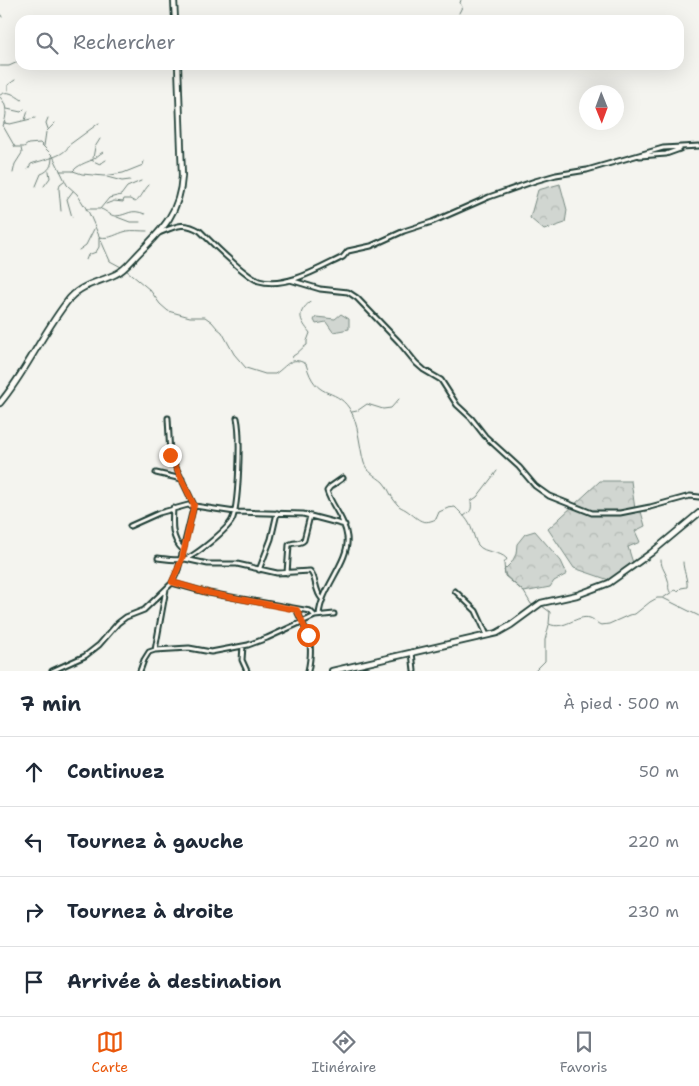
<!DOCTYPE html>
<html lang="fr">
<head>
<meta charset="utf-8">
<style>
  :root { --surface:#fff; --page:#f6f6f7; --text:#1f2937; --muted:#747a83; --line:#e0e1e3; --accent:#ea580c }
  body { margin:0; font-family:"Shantell Sans",sans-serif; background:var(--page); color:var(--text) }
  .compass { position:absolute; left:579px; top:85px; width:45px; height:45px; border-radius:50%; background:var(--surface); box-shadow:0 5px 20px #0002; rotate:179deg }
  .stop { position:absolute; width:15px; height:15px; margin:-11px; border:4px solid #ea580c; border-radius:50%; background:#fff }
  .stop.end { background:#ea580c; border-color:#fff; box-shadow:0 1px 5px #0008 }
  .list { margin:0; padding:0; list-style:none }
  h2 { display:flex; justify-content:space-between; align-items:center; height:65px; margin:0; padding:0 20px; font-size:21px }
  h2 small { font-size:16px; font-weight:400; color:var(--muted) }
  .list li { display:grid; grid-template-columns:32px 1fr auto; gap:15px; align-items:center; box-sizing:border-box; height:70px; padding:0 20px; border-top:1px solid var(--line) }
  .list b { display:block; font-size:19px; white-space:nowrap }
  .list em { font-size:16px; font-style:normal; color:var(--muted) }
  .icon { flex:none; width:28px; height:28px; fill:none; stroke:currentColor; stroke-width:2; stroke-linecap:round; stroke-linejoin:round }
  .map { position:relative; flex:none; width:699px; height:671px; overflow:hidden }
  .search { position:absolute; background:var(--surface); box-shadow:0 5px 20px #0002; left:15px; right:15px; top:15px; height:55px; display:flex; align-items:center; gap:12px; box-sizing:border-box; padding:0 18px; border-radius:15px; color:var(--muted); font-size:19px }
  .sheet { height:345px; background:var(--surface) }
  nav { display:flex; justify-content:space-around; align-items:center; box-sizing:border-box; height:70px; border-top:1px solid var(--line); background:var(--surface); font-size:14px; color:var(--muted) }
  nav a { display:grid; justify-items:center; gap:2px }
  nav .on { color:var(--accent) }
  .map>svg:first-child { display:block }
</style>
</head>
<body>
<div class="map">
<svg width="699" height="671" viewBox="0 0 699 671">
  <defs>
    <pattern id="forest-crowns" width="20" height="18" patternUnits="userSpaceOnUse" patternTransform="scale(1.25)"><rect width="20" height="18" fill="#d1d6d1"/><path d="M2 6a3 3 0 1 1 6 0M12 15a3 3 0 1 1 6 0" fill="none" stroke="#b3b9b4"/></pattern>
  </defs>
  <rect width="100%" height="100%" fill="#f4f4ef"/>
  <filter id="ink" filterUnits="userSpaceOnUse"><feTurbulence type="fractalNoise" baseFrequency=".02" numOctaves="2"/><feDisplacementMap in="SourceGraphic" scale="10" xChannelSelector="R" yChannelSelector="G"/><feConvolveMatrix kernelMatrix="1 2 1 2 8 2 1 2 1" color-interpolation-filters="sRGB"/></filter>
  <g filter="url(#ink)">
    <path fill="#d1d6d1" stroke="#788a82" d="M341,314L349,319V329L333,332L326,322L316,324L314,320L316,317L335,319Z"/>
    <path fill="url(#forest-crowns)" stroke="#788a82" d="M560,184L567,210L565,223L544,230L530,218L538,190Z
      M600,481H631L635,509L640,508L645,526L635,531L640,542L628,547L633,563L609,580L574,568L548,529Z
      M535,531L561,561L567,574L554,581L550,587L524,592L506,576L504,570L512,562L516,554L517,544L525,534Z"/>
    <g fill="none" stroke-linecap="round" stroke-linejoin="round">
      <path stroke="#6e8179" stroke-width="1" d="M0,13L2,17
        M459,13L462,7L460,3L461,0
        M0,66H9L20,61
        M8,90V85L15,80
        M0,95C8,89 14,95 22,100
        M0,97C8,105 7,116 3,126L15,147H24L28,144L40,143L53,156L67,185L77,194L89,213L110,261L123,268
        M7,109L21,112L24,109
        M25,120L28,111
        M4,123L10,124L35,118
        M48,129L46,123L48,118
        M44,146L46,132L55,123
        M93,158L95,147L100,139
        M91,160L100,164L106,160
        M28,169L31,164C41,160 65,157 69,145L99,123
        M60,171H73L82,174L104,176L123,173L143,165L144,161
        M73,171C78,165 85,163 92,160C96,158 99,154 103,152
        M13,173L15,164L22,153L21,148
        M107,177L122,181L130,180
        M36,186L41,174C49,171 52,166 52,157
        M44,186L50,178L49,171
        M106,204L114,201L123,202L124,199H130L135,202C141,199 143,191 149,185
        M86,209H100L109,198L121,195L127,187L141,181
        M101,209C107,211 110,216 116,216C129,215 130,208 145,214
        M61,211L59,189L60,184L64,181
        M72,217L67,199L73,191
        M117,217L130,222H140
        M79,250L86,245L94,229
        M86,260L88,255L96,252L99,247V237C112,239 115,234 127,231C132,230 141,231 147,231
        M126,270L150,290L160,304L168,311L190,317H205L212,322L217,328L222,332L234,354L246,368L265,374H275C287,366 291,355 306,364C316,401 334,386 349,408C359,423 359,446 364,463C367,472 376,476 383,482C389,488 391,498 397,504C399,507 403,508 406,510C418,518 421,526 436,519L439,512L448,508L455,507C462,514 469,520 472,530C474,535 475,541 478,545C485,554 499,550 507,559L504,563L505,576L524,592L531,604L536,606
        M292,358L293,356C299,353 301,348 307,345V341L310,333C301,321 295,314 310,302
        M352,412L357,411L367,404L383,409L391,408L399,399
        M464,516C471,511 472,511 471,501L477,497L497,471
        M661,560C661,568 666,572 668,580C670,585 667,587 670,592
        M663,598L675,590L678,591L681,588L687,587C688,580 683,570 683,562
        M540,606H542L550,612L549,624C564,631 577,614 590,618C594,619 597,624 601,625L609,624L629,615L635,614L650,602L657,598H663L699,616
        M535,671L545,661V640L549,625"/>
      <g stroke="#1f3d34" stroke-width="7">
        <path id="street" d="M640,156L666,154L680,149
          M159,233C176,226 184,221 200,231C211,242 246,277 259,281C286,289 320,268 343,257L348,251L371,246L404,231L432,222L489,197L535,181L556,175L587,170L663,148L699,146
          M290,280L320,289L348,292L357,298L399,342L416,363L424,370L441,380L457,405L471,418L485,436L519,467L535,486L549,496L592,513H620L650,507L690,496L699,497
          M156,473L182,479
          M173,508C172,524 171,539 183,550
          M130,526L159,513L188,505L235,512L303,514L345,525
          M158,558C166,559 177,561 185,559C195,556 227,530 232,520C239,506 241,435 237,418
          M185,559L208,564H237L277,573L310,571C317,578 314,590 322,599
          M259,570L271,539L277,513
          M287,573L289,545C293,541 300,545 304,540L310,516
          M172,583L209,593L310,611L314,615
          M455,591L476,611L487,635
          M297,611C309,636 314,643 308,671
          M319,615C321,588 350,561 347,537C345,519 332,507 327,491L330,487L343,478
          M243,646L242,660L247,671
          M155,650L166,589
          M412,652L414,671
          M52,671L85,656L99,645L118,623L126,617L144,610L172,583L178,570L194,505L170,455L168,418
          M140,671L144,660L149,652L155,650L189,648L211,652L248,645L267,638L315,616L334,614"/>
      </g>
      <g stroke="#1f3d34" stroke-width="8">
        <path id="secondary" d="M174,0L175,20
          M0,403C27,371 43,331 70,298C82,284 100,282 116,274C125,270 132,260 139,253C163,229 180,212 182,176L178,65
          M332,671L497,633L511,625L541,603L577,595L609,583L651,553L699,513"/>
      </g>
      <use href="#street" stroke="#fdfcf7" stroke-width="3"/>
      <use href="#secondary" stroke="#fdfcf7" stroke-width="4.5"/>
    </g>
  </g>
  <g fill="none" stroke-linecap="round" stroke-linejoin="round" filter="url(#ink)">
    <path stroke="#ea580c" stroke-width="6" d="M170,455L194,505L182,559L172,582L209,593L297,610L308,635"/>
  </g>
</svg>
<svg class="compass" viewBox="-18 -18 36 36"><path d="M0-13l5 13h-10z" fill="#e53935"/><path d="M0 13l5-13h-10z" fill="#747a83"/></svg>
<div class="stop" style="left:308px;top:635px"></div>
<div class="stop end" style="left:170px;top:455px"></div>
<div class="search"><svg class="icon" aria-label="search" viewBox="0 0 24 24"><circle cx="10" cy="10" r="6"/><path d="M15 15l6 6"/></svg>Rechercher</div>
</div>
<section class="sheet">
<h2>7 min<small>À pied · 500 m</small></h2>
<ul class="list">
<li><svg class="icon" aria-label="ahead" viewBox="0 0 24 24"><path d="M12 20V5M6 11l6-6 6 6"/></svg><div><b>Continuez</b></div><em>50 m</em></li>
<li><svg class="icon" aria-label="left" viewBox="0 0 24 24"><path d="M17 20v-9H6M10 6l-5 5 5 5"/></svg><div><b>Tournez à gauche</b></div><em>220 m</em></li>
<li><svg class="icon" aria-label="right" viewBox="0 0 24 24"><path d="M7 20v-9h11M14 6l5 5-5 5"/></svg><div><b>Tournez à droite</b></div><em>230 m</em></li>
<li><svg class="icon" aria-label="arrive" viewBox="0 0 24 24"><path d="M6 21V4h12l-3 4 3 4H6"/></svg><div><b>Arrivée à destination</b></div></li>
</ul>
</section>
<nav>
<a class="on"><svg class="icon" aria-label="map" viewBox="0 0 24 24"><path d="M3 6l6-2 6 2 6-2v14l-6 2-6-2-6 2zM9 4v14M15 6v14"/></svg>Carte</a>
<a><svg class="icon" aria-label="directions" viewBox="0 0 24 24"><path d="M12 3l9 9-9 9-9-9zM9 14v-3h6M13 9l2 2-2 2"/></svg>Itinéraire</a>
<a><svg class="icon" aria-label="saved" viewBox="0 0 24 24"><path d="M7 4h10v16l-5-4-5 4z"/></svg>Favoris</a>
</nav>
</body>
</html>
